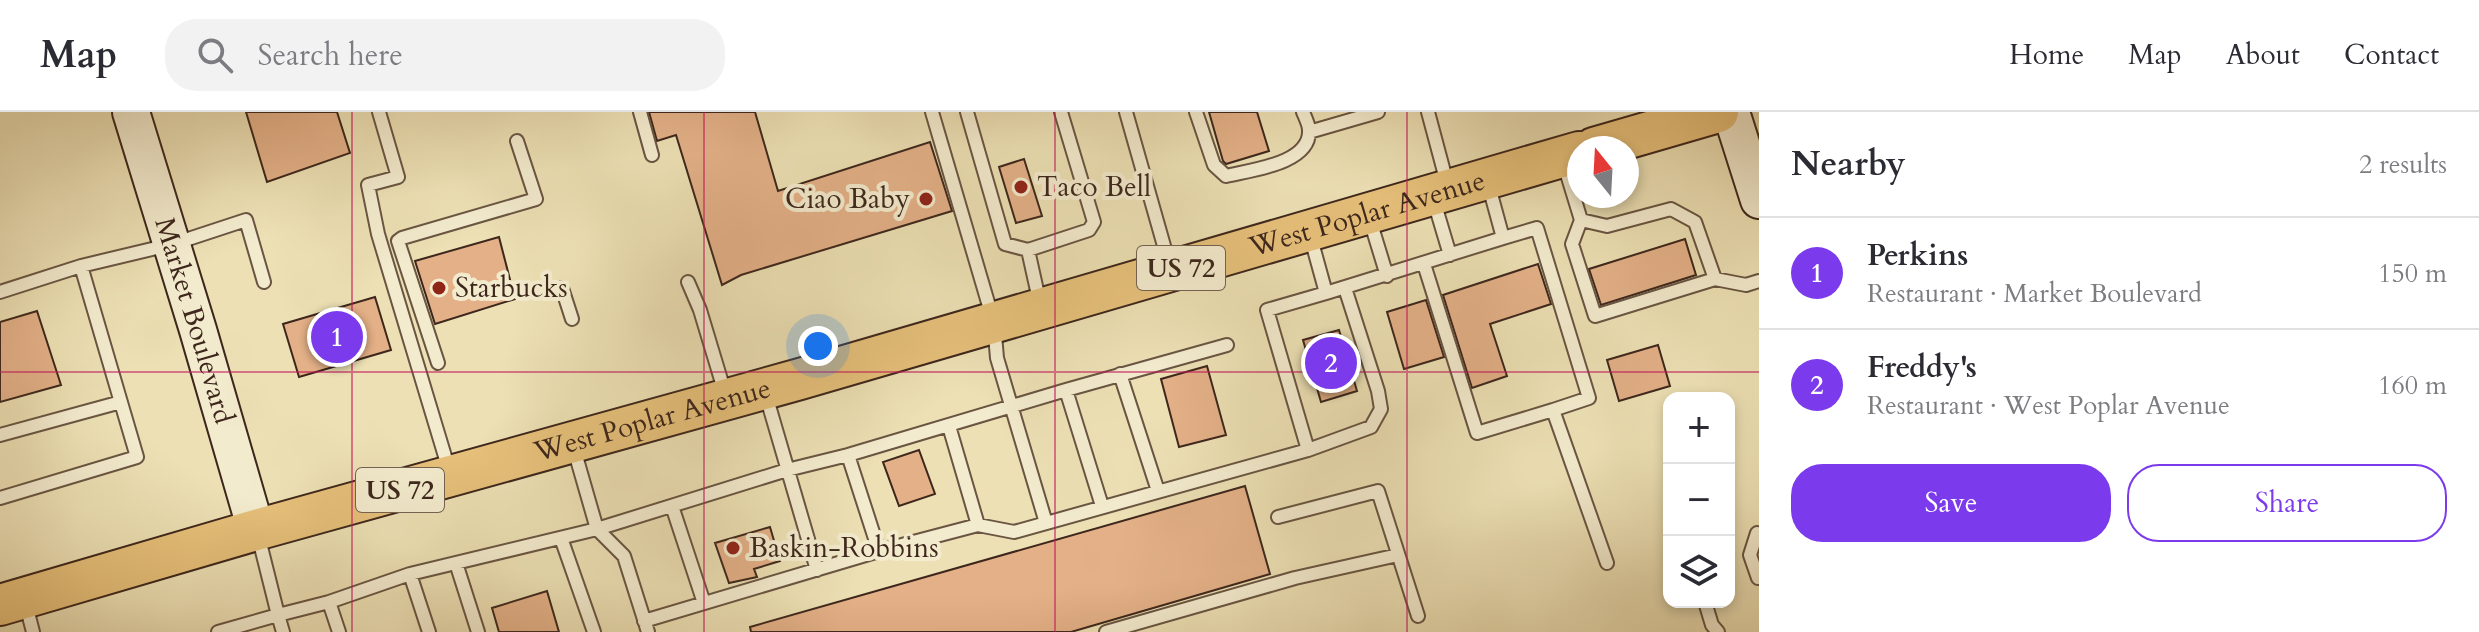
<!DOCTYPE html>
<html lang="en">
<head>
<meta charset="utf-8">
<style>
  :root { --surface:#fff; --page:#f2f2f3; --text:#2b2b33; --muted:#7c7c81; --line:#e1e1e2; --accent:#7c3aed }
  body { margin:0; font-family:Cardo,serif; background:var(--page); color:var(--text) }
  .controls { position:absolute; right:24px; bottom:24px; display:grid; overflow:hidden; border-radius:16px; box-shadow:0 4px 12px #0003 }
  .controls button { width:72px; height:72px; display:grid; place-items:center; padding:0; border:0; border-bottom:2px solid var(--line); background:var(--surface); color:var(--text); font:40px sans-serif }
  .compass { position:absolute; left:1567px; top:24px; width:72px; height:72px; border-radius:50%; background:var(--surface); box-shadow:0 4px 12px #0003; rotate:342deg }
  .you { position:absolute; left:818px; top:234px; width:28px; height:28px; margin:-20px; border:6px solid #fff; border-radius:50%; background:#1a73e8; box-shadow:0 0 0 12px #1a73e833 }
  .badge { display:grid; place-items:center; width:52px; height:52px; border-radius:50%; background:var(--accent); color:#fff; font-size:26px; font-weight:700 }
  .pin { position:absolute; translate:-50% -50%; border:4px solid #fff; box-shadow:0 2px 8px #0006 }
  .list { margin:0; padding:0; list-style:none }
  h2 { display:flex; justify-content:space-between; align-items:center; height:104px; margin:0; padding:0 32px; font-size:34px }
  h2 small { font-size:26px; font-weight:400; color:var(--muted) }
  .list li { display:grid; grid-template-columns:52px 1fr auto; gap:24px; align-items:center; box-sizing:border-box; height:112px; padding:0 32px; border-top:2px solid var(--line) }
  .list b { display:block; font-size:30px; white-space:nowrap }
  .list p { margin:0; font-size:26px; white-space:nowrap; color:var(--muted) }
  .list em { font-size:26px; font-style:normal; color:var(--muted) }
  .actions { display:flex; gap:16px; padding:24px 32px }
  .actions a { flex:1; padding:18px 0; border:2px solid var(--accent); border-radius:32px; text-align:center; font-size:28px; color:var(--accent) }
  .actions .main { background:var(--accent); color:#fff }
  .icon { flex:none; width:44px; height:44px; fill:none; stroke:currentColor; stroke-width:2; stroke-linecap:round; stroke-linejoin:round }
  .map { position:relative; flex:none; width:1759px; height:520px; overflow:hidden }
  header { display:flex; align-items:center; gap:48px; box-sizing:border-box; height:112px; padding:0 40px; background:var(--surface); border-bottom:2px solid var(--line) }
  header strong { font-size:38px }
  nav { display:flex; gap:44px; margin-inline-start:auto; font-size:28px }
  .search { width:560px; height:72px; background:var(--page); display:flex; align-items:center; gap:20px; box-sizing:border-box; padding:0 28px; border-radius:32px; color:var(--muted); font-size:30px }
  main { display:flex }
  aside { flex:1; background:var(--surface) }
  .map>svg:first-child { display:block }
</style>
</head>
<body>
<header>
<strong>Map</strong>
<div class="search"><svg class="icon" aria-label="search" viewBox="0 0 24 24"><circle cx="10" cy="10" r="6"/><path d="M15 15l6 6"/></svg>Search here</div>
<nav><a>Home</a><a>Map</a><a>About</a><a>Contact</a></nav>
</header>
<main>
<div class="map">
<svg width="1759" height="520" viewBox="0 0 1759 520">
  <rect width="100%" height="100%" fill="#ece0b4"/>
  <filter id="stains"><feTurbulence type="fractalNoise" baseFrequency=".0025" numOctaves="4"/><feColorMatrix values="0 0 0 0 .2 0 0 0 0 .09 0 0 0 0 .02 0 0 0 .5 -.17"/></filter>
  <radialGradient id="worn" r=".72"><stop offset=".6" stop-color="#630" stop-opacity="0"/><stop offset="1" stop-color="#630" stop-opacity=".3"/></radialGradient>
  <path fill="#e3b087" stroke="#3d271c" stroke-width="2" d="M246,0H337L350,41L267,70Z
    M649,0H755L778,79L930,30L952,99L741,163L722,173L676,23L657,29Z
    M1209,0H1257L1269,39L1226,52L1223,49Z
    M1024,47L1042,104L1016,111L999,55Z
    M499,125L515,187L435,212L415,149Z
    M1685,127L1696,163L1601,193L1589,157Z
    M1538,152L1551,192L1490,212L1507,264L1472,276L1443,183Z
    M375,185L391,238L299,265L283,212Z
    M1426,188L1444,245L1404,257L1387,200Z
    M37,199L61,273L0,290V210Z
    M1339,218L1357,279L1321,290L1303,228Z
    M1658,233L1670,274L1619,289L1607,248Z
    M1207,254L1226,323L1179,335L1161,267Z
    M919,338L935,382L899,394L883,350Z
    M1245,374L1270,462L1071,520H751L750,515Z
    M770,415L780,449L754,457L757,465L729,471L715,431Z
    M547,479L559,520H499L492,496Z"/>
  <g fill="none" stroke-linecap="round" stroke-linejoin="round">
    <g stroke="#695542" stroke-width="16">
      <path id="lane" d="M379,0L398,65L368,73L378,122L450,361
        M640,0L652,43
        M932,0L994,211L997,246L1046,411
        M967,0L1005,132L1028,138
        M1126,0L1170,155
        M1196,0L1214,53L1226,64C1250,58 1311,52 1309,18C1309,13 1305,5 1303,0
        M1428,0L1447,71
        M1309,20L1378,0
        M1563,49L1581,108L1607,114L1671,97L1695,110L1715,167L1746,173L1759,169
        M1433,86L1450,143
        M1369,105L1387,164
        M1581,108L1572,132L1595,204L1715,167
        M1503,126L1537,116L1589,286L1553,298L1607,451
        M1424,152L1477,321L1553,298
        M688,170L700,198L725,281
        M562,176L572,207
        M0,180L81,154L173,132L246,108L264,170
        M1326,181L1503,126L1488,71
        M1040,192L1028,138L1089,118L1094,110L1061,0
        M438,251L398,129L402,126L536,87L517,29
        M1120,262L1158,379
        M1066,278L1102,394
        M765,280L817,458
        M949,314L978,413
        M0,323L121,290
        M574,337L597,417L787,358L848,343L1066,278L1227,233
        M1308,338L1371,315L1381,297L1378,279L1345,176
        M848,343L879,439
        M0,386L137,345L81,154
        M672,394L704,491
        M1278,405L1378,379L1418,504
        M1757,421L1750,443L1758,466
        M561,426L594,520
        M456,451L478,520
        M410,462L429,520
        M329,490L410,462L597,417L624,444L648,520
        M1705,490L1712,513L1718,520
        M26,493L33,520
        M644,509L879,439L978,413L1014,420L1308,338L1267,198L1326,181L1310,123
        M218,520L278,503L258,423
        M283,520L278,503L329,490L339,520
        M1106,520L1295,466L1398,443"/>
    </g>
    <g stroke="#3d271c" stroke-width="40">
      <g id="secondary">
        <path id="s1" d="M131,0L198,218L256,418"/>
        <path d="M1731,0L1759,88"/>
      </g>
    </g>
    <g stroke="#3d271c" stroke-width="44">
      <g id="primary">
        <path d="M1594,36L1718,0"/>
        <path id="s2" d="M0,493L256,418L800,267L1579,40"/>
      </g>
    </g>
    <use href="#lane" stroke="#f3ebce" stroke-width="12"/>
    <use href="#secondary" stroke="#f3ebce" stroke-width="36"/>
    <use href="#primary" stroke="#e6c07a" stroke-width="40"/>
  </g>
  <path fill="none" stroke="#c2185b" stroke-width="2" stroke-opacity="0.55" d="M352,0V520M704,0V520M1055,0V520M1407,0V520M0,260H1759"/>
  <g fill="#8f2418" stroke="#f3ebce" stroke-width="3">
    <circle cx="1021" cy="75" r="8"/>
    <circle cx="926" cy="87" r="8"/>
    <circle cx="439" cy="176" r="8"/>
    <circle cx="733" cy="436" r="8"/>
  </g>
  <g text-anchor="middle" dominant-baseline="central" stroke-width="8" stroke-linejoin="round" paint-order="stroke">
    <g fill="#f3ebce" stroke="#746251" stroke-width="2">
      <rect x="1137" y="134" width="88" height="44" rx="6"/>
      <rect x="356" y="356" width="88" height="44" rx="6"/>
    </g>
    <g font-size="26" font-weight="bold" fill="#3d271c">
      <text x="1181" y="156">US 72</text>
      <text x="400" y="378">US 72</text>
    </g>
    <g font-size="28" fill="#3d271c" stroke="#f3ebce" text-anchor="start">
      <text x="1037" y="75">Taco Bell</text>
      <text x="910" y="87" text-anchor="end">Ciao Baby</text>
      <text x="455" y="176">Starbucks</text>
      <text x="749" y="436">Baskin-Robbins</text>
    </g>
    <g font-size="28" fill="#3d271c" stroke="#f3ebce">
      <text stroke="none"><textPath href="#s2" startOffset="1422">West Poplar Avenue</textPath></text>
      <text stroke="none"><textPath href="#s1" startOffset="218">Market Boulevard</textPath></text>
      <text stroke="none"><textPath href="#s2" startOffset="678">West Poplar Avenue</textPath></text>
    </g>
  </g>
  <rect width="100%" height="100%" filter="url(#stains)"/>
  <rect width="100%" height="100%" fill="url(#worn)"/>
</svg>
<div class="controls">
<button>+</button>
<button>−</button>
<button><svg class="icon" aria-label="layers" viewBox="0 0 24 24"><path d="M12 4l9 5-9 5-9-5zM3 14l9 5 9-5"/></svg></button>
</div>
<svg class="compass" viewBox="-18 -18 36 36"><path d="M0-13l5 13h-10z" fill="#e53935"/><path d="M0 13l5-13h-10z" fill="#7c7c81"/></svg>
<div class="you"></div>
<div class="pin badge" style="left:337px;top:225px">1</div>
<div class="pin badge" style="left:1331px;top:251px">2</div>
</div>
<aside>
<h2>Nearby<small>2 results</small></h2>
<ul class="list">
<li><span class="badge">1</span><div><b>Perkins</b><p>Restaurant · Market Boulevard</p></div><em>150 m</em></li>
<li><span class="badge">2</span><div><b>Freddy's</b><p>Restaurant · West Poplar Avenue</p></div><em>160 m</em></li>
</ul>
<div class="actions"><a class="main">Save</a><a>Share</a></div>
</aside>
</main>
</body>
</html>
